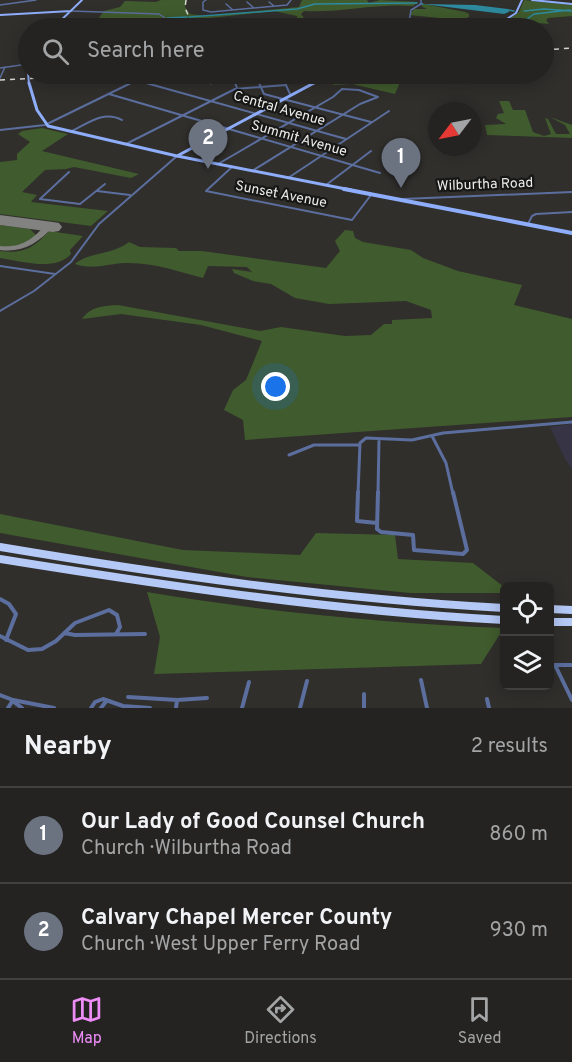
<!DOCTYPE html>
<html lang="en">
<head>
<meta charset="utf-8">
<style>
  :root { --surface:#242321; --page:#2c2b2a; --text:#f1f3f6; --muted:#a3a4a5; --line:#41403f; --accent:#ee8cf8 }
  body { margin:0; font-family:Overpass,sans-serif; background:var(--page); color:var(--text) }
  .controls { position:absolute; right:18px; bottom:18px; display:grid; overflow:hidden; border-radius:9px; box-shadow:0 3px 15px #0003 }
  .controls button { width:54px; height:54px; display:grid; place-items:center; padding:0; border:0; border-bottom:2px solid var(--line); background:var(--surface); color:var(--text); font:30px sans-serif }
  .compass { position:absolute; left:428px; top:102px; width:54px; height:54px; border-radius:50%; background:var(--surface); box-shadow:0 3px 15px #0003; rotate:238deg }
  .you { position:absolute; left:276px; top:387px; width:21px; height:21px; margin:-15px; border:4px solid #fff; border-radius:50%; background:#1a73e8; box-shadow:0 0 0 9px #1a73e833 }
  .badge { display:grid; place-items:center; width:39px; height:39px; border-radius:50%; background:var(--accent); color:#fff; font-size:20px; font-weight:700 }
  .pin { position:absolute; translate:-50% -50px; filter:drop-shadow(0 2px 3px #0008) }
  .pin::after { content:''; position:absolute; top:32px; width:21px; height:18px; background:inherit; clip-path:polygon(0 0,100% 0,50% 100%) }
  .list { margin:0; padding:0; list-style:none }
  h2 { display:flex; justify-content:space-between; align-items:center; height:78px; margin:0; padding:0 24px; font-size:26px }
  h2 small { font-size:20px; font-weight:400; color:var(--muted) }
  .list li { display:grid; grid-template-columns:39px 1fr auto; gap:18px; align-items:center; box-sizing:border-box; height:96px; padding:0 24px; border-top:2px solid var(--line) }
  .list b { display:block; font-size:22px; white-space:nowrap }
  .list p { margin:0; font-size:20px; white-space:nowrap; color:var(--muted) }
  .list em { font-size:20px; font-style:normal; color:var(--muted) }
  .icon { flex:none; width:33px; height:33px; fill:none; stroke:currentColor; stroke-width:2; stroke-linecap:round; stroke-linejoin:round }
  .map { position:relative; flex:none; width:572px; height:708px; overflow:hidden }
  .search { position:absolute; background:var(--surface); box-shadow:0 3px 15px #0003; left:18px; right:18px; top:18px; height:66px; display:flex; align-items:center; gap:15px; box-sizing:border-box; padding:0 21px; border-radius:33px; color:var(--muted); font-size:22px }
  .sheet { height:270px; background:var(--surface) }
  nav { display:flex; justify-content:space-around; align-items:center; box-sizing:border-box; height:84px; border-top:2px solid var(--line); background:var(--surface); font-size:16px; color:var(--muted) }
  nav a { display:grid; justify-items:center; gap:3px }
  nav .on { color:var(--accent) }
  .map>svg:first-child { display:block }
</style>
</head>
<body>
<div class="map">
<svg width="572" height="708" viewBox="0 0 572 708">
  <rect width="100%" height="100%" fill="#302f2c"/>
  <path fill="#363445" d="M572,424V469L565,459L550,427Z"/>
  <path fill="#405b2d" d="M161,0H187L185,7L190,14L206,16L299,7L302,0H367L369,3L380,0L418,2L413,6C376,3 340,13 304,11L301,14L304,18L297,19V16L274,11L210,18L214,23L235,25L220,28H184L183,23L168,22L58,28L65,22L82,23L98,19L104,11L120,7L125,1L156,2Z
    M524,0L572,5V16L548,18L546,20L549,24L508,20L519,12Z
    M424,4L465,12L469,14V17L460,20L409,15L414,9H427L421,6Z
    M363,74H392L391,79L401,80L395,94L352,84L334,85L330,82Z
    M499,101H509L513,110H525L533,132L544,136L551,134L545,118L548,119L556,134H570L565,125L550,117L572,125V138L487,135L485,125L506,124L496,118L498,114L504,113Z
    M42,128L68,134L42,151L139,174L131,178L74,167L66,169L45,170L22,192L37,195L31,202L108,211L91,226L0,214V162L17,160V154L30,142L18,134L22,131Z
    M0,225L30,229L36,235C25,247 16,248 0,246Z
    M345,230L353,231L355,238L363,242L411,250L423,258L458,271L522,285L514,305L572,319V417L245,440L243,420L224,410L233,390L246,380L262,341L201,325L121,314L82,319C91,306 104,306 118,305L260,331L281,327L345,336L371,335L384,324H392V320L432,318L431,310L406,301L329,304L295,298L271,284L253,281L234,273L232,269L252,272L247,267L208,266L203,278C177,271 152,262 125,263C107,264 92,270 75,264C88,252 113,255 129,242L140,247L176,248L179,251H202L326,268L340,251L335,241Z
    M49,231L83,236L70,250L71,254C55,272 21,261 0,258V251C23,254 34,248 49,231Z
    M0,514L183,550L300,555L316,533L395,535L398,559L473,563L504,587V593H410L247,577L0,533Z
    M147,592C266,612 385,623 504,628V631L500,634L481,664L154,674L160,637Z"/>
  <path fill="#2d8a9f" d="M423,4L475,5L508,9L509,12L504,14Z"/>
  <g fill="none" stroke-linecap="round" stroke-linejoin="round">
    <path stroke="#2d8a9f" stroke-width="1.5" d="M420,4H423
      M508,10L514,11
      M524,11L544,9L572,11
      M189,17L297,9L315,4L417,3
      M167,18L187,17
      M523,22L534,14L570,10
      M84,28L94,23L101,25L162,19
      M517,28L520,25"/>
    <path fill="#828280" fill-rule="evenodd" d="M47,224H50L54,226C38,243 23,253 0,250V246C23,248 32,239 47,224Z"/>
    <path fill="#828280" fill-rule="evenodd" d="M0,215L53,222L59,223L62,227L59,231L53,232L0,225Z"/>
    <path stroke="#5b6e9e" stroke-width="1.5" d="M206,0L203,2V10L211,12L287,5L291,0
      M421,0V4L411,10L409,22L476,28
      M247,2L254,8
      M269,2L274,6
      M226,4L233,10
      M0,5L36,0
      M71,11L159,14L165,18L163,24
      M252,23L254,28
      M164,26L281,21L358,28
      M333,26H335L334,27Z
      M103,28L116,24
      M129,28L142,24
      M149,28L164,25
      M320,28H326
      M0,68L28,64
      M211,74V84
      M233,74L236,84
      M256,74L260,84
      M281,74L286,84
      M344,74L352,76
      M0,78L5,67
      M136,80L151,84
      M128,84L145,76L190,74"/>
    <path stroke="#5b6e9e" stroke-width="2" d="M146,83L346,139
      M235,83L237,88
      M259,83L264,94L371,122
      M285,83L290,94
      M109,94L380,173
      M0,130L45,125L131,83
      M72,131C88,123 104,110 122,120
      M126,144L235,89L286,85
      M218,164L333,97L342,89L359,90L378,97L360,104L252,171
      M69,172L40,199L80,204L105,184
      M288,178L389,111
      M326,185L371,151
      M97,191L130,195
      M206,191L352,220L371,195
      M206,191L232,167
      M403,199L572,192
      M528,224L532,216L536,214L572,212
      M0,266L55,274
      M0,311L34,291L71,262L99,224L177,156"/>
    <path stroke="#5b6e9e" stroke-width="3" d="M432,436L446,463L453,494
      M289,455L314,445H360
      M358,494L360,443L366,438L412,440L443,433L572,422
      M378,494L379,439"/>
    <path stroke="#5b6e9e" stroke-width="4" d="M358,492L357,521L377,523
      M378,492L377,529L381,532L413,535L414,550L463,554L467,550L453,492
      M0,599L9,604L16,614L6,640
      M64,633L75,635L145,634
      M0,636L28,650L42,649L56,641L75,623L109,610L117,615L120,627L116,634
      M550,665H572
      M555,665L572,700
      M421,680L427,708
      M364,694V708
      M0,695L13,700L54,708
      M128,697L177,700L207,698
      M487,699L489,708
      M14,702L22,708
      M8,708L13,700
      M91,708L95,702L103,699L123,706L150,708
      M101,708L107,700
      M176,708L177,700
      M242,708L249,682
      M300,708L307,681"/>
    <path stroke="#8eadfb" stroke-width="2" d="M532,0L572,4
      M0,15L71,11
      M53,28L82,0
      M493,28L516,13L522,0
      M28,73L29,84
      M311,84L330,74"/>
    <path stroke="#8eadfb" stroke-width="3" d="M29,83L37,110L48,126L177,156L351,190
      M177,156L314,83"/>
    <path stroke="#8eadfb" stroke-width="4" d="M344,189L572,233"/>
    <path stroke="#b5c9f7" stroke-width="8" d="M0,547C167,575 334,599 504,608
      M0,559C168,586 334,611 504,620
      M550,609L572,610
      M550,622H572"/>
    <path stroke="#d5d5d3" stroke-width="1.5" stroke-dasharray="5 5" stroke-linecap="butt" d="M186,0L185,8L194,28
      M544,50L572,48
      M0,80L119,74"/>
  </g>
  <g text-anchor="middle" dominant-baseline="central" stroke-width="4.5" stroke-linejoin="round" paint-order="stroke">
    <g font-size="14" fill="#ececea" stroke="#171716">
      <text transform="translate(279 109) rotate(16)">Central Avenue</text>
      <text transform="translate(299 139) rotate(16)">Summit Avenue</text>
      <text transform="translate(485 185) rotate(-2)">Wilburtha Road</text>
      <text transform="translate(281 195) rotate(11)">Sunset Avenue</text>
    </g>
  </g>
</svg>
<div class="controls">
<button><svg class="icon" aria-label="locate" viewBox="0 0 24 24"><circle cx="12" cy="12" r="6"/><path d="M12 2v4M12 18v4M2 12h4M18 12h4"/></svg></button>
<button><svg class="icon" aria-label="layers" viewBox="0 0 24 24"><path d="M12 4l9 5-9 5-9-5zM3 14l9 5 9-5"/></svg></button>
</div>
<svg class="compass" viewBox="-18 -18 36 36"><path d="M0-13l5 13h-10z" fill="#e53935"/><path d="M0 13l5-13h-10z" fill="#a3a4a5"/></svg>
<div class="you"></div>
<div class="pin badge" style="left:401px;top:188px;background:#6b7280">1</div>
<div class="pin badge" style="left:208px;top:169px;background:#6b7280">2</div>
<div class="search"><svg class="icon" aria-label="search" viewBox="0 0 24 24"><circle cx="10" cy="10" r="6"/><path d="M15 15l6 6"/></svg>Search here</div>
</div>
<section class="sheet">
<h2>Nearby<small>2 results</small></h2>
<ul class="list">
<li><span class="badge" style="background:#6b7280">1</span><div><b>Our Lady of Good Counsel Church</b><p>Church · Wilburtha Road</p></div><em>860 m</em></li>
<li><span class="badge" style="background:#6b7280">2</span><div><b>Calvary Chapel Mercer County</b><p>Church · West Upper Ferry Road</p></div><em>930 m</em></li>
</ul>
</section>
<nav>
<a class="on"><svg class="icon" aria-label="map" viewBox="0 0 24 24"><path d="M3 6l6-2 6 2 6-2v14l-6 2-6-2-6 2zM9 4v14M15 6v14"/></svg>Map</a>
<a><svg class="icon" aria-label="directions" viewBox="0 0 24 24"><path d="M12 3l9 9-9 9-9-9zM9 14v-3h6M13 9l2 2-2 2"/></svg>Directions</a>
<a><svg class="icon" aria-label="saved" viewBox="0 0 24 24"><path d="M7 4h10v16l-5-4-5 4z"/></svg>Saved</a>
</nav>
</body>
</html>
